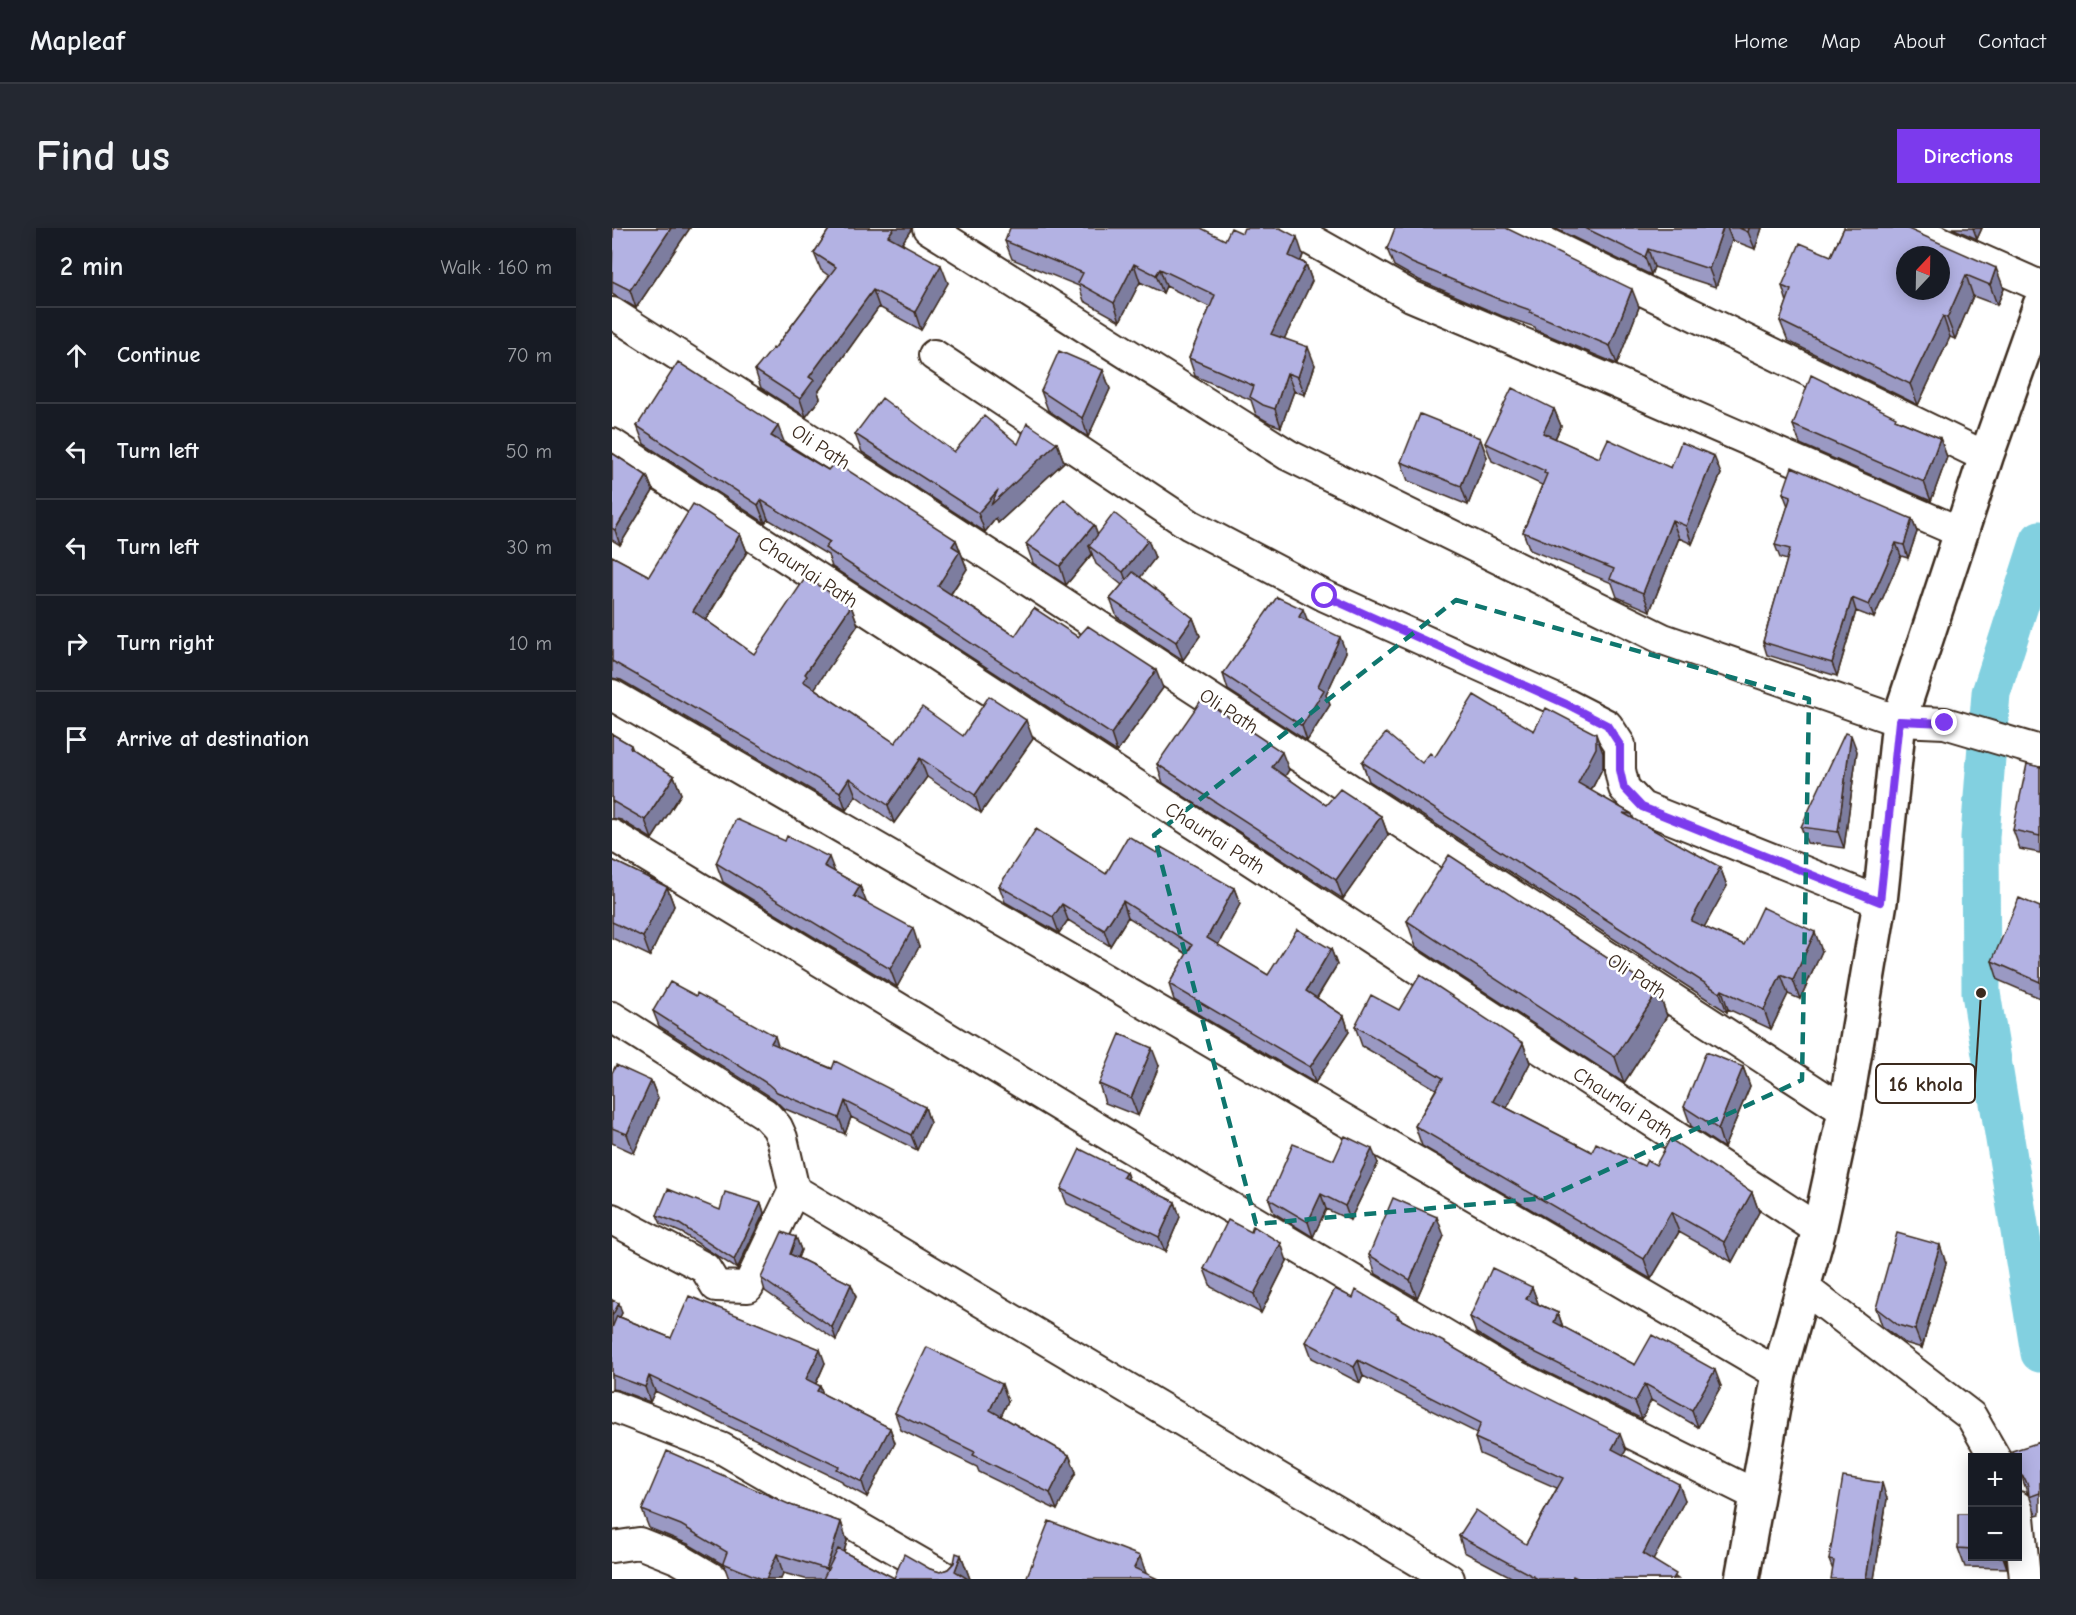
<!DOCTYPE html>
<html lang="en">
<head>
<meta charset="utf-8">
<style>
  :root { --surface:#171b24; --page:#242831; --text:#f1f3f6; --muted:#9ea1a6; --line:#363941; --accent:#7c3aed }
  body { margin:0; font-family:"Comic Neue",sans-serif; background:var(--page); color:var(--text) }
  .controls { position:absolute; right:18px; bottom:18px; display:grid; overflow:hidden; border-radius:0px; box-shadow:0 3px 15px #0003 }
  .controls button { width:54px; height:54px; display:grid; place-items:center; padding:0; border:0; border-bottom:2px solid var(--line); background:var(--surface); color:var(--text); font:30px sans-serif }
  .compass { position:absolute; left:1284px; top:18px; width:54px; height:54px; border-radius:50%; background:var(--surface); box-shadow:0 3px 15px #0003; rotate:22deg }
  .stop { position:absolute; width:18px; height:18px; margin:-14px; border:4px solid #7c3aed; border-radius:50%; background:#fff }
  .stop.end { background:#7c3aed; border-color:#fff; box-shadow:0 2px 6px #0008 }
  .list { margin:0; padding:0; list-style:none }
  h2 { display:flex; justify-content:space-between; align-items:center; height:78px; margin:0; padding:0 24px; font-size:26px }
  h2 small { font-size:20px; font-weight:400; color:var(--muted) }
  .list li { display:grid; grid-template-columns:39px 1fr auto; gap:18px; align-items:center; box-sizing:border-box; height:96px; padding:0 24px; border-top:2px solid var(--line) }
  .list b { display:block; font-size:22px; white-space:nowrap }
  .list em { font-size:20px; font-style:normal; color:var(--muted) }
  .icon { flex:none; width:33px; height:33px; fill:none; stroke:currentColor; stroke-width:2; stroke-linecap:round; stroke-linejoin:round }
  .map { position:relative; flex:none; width:1428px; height:1351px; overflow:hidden; border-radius:0px }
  header { display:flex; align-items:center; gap:36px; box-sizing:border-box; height:84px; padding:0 30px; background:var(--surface); border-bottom:2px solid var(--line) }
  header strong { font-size:28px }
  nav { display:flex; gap:33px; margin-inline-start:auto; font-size:21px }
  .intro { display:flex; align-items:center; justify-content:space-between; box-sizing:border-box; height:144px; padding:0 36px }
  h1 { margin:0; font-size:42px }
  .button { padding:15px 27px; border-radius:0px; background:var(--accent); color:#fff; font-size:21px; font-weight:700 }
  main { display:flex; gap:36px; padding:0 36px }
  aside { flex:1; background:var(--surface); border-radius:0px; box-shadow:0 3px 15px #0003 }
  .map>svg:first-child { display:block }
</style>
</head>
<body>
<header>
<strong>Mapleaf</strong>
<nav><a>Home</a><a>Map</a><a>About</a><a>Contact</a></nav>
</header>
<div class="intro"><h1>Find us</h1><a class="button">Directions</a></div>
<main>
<aside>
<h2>2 min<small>Walk · 160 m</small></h2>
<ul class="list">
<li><svg class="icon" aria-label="ahead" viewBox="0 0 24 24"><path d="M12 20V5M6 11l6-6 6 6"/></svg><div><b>Continue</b></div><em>70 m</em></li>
<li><svg class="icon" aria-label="left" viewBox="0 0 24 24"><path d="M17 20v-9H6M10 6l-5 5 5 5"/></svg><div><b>Turn left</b></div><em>50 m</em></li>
<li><svg class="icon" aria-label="left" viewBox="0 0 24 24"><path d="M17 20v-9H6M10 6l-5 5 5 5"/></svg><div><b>Turn left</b></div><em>30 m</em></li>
<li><svg class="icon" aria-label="right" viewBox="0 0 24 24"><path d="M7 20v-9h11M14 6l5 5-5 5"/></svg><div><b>Turn right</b></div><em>10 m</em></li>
<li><svg class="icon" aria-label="arrive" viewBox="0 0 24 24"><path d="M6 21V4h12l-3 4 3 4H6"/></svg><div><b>Arrive at destination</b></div></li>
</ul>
</aside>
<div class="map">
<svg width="1428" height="1351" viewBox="0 0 1428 1351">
  <rect width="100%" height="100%" fill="#fff"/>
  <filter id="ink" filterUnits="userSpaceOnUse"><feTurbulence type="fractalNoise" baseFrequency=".0167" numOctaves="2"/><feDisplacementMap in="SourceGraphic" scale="12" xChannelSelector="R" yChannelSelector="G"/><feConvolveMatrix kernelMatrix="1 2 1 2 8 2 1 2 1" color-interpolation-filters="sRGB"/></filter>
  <g filter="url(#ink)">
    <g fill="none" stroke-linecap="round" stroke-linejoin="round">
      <path stroke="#82d0e0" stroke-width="39" d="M1428,312L1379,465L1368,609L1369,765L1428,1125"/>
      <g stroke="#3b2a1e" stroke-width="34">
        <path id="minor" d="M316,0L676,227L1051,411L1287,493L1333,495L1428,523
          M678,0L799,68L991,149L1350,305
          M903,0L1374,229
          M1297,0L1428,58
          M0,85L277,262L1233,883
          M322,127L578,297L713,368L954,476L995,497L1008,517V542L1012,560L1030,579L1268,674
          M0,216L1207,1002
          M0,467L466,736L1167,1146
          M0,607L463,887L892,1142L1144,1267
          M0,789L153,886L165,899L170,910L182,962L136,1059L104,1058L93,1040L0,991
          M182,962L837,1351
          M1192,1060L1359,1188L1383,1230
          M0,1178L109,1220L336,1351
          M1406,1279L1413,1351
          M0,1319L27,1315L67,1331L101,1351"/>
      </g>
      <g stroke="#3b2a1e" stroke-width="38">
        <path id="tertiary" d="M1130,1351L1167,1146L1207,1002L1233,883L1268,674L1287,493L1374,229L1428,77"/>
      </g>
      <use href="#minor" stroke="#fff" stroke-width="30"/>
      <use href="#tertiary" stroke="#fff" stroke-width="33"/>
    </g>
    <path fill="#9a99c3" stroke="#3b2a1e" stroke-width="1.5" d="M1,0H78L24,80L0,66Z
      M218,0H300L290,15L336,55L309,102L267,79L206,164L208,170L194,189L149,160L143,142L162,121L217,48L209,42L202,25Z
      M942,0H1150L1143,21L1120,12L1104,59L1042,39L1039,47Z
      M1232,0L1392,61L1385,77L1361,68L1343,111L1338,109L1306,177L1176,113L1168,93L1175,74L1170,58L1219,28Z
      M1340,0H1370L1365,11Z
      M630,5L691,27L689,33L694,36L700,53L672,111L703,137L693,167L682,163L669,199L658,195L644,187L639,172L583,148L577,130L598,79L554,58L551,65L528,54L508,93L472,73L467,58L400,31L393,13L613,12Z
      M775,21L1027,79L1005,136L924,102L923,99L890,88L807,52L782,38Z
      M491,142L498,161L476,209L436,182L429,163Z
      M942,181L949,198L943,211L987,230L1109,246L1080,316L1067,310L1038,383L1005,369L1000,355L918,322L911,304L930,257L880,233L873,215Z
      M1285,192L1328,210L1335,229L1319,273L1188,216L1181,197Z
      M25,198L173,216L216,242L344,312L355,341L339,366L403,408L466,409L551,460L505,524L220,339L216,327L156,291L153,295L32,216Z
      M243,206L342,224L406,216L445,215L452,234L386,295L384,290L373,304L250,224Z
      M868,210L875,229L856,277L796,253L789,234Z
      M0,225L35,248L41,263L8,317L0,312Z
      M1171,265L1300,291L1305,304L1296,330L1289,328L1262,390L1244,383L1225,448L1155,427L1151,414L1175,332L1168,330L1163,317L1176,278Z
      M482,297L485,307L536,312L543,330L528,349L581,390L588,408L571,432L505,389L498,371L510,357L484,336L480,326L454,357L421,335L414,316Z
      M128,306L135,324L94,392L142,426L239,378L246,397L202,460L283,515L351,508L421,511L369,585L315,549L282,595L244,568L234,582L9,452L0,450V328L37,348Z
      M696,393L734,424L714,467L718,477L695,513L616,462L611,446Z
      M922,503L991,525V539L979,563L1020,586L1022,592L1108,639L1115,658L1092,699L1132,717L1210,723L1188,771L1176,766L1159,801L1116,781L1115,784L757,553L750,534L810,535Z
      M0,506L19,517L21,522L62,548L69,566L40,611L9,592L0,590Z
      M1245,523L1232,620L1195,615L1189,599Z
      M545,536L677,542L673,548L714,577L769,588L776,607L731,671L551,555Z
      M1428,539V625L1408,621L1401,602Z
      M545,625L622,660L628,676L606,717L656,747L719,721L725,737L705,770L732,788L737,804L703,855L562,772L557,756L575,726L516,689L498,718L456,692L447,705L393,674L387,658L494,646Z
      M0,632L55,659L62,678L38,728L0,710Z
      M104,635L223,644L248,658L254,675L307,719L285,759L111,654Z
      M1428,679V770L1386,752L1380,733Z
      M795,693L1046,763L1055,788L1012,855L804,719Z
      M787,782L911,815L918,835L895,880L980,924L1032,938L1044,937L1140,964L1147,984L1120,1034L1067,1004L1039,1051L810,918L803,898L824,861L750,818L743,798Z
      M41,783L166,818L313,879L318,895L305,922L239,889L233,906L171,880L162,871L47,798Z
      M547,838L526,888L493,875L487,856Z
      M1131,839L1138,858L1112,920L1079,898L1072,879Z
      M0,845L39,853L46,871L22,925L0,915Z
      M722,932L766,935L738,992L714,981L701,1009L662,985L657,971Z
      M514,944L517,952L563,974L568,989L553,1024L455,976L449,961Z
      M149,975L152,985L125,1041L70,1005L49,996L45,987L108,982Z
      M832,1008L805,1070L764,1046L757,1027Z
      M184,1009L189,1022L186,1030L239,1056L244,1069L224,1112L153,1063L149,1050Z
      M675,1033L649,1085L599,1059L592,1041Z
      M1334,1035L1310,1120L1293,1115L1270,1098L1264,1080Z
      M920,1059L926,1076L946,1085L951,1099L1023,1137L1109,1158L1086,1199L1039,1172L1030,1191L900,1127L864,1105L858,1089Z
      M741,1070L786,1087L788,1091L1014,1222L1011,1227L1073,1272L1041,1332L1066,1351H903L852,1324L847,1308L914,1316L945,1260L868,1226L863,1210L865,1205L751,1148L748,1155L700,1130L694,1114Z
      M0,1072L10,1085L8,1089L59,1110L213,1135L204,1156L208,1158L211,1166L278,1200L283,1215L255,1269L231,1256L230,1253L43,1163L38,1174L6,1162L0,1161Z
      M396,1173L389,1188L457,1227L464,1244L445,1282L367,1244L365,1239L289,1202L283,1185Z
      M1428,1214V1286L1424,1287L1417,1267L1415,1264L1406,1238Z
      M1275,1271L1262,1351L1221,1342L1217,1332Z
      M181,1278L229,1294L235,1313L232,1324L282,1350L318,1341L328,1344L336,1341L349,1327L358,1351H193L171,1345L169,1351H117L112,1337L76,1316L37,1300L30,1282Z
      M1360,1286V1329H1393L1395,1340L1353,1339L1346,1320Z"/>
    <path fill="#7d7d9f" stroke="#3b2a1e" stroke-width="1.5" d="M59,0H78L24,80L18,62Z
      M282,0H300L283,26L276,8Z
      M1111,0H1115L1120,12L1104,59L1097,41Z
      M1137,0H1150L1143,21L1136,4Z
      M1361,0H1370L1365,11Z
      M685,9L691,27L684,45L677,28Z
      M1036,21L1042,39L1039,47L1033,29Z
      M522,36L528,54L508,93L502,75Z
      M694,36L700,53L666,124L659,106Z
      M329,37L336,55L309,102L303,84Z
      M1384,40L1392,61L1385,77L1378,57Z
      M548,41L554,58L551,65L544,47Z
      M1354,47L1361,68L1343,111L1335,90Z
      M1020,61L1027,79L1005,136L998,118Z
      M261,62L267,79L206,164L208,170L194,189L188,171L197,149Z
      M1331,88L1338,109L1306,177L1298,156Z
      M696,119L703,137L693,167L686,149Z
      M491,142L498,161L476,209L470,190Z
      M675,145L682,163L669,199L663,181Z
      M942,181L949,198L937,223L931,205Z
      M166,198L173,216L159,208Z
      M868,210L875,229L856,277L849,258Z
      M1328,210L1335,229L1319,273L1312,254Z
      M445,215L452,234L386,295L384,290L373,304L366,285L386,262Z
      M1102,228L1109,246L1080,316L1074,298Z
      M35,248L41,263L8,317L3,302Z
      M149,272L156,291L153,295L146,277Z
      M1300,291L1305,304L1296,330L1292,317Z
      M1060,292L1067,310L1038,383L1031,365Z
      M482,297L489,316L477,318L480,326L454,357L448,338Z
      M128,306L135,324L88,401L81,383Z
      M344,312L355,341L332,376L326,358L340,318Z
      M536,312L543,330L518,363L511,344Z
      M1284,315L1289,328L1262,390L1257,377Z
      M1240,370L1244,383L1225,448L1220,435Z
      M239,378L246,397L201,463L191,453L193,446Z
      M691,381L697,396L687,389Z
      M581,390L588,408L571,432L564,414Z
      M728,409L734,424L714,467L718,477L695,513L690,498L706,458Z
      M544,442L551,460L505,524L499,506Z
      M414,492L421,511L369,585L363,567Z
      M984,506L991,525V539L973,574L966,555Z
      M1239,507L1245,523L1232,620L1226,604Z
      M670,524L677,542L667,558L660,539Z
      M308,530L315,549L282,595L276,577Z
      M62,548L69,566L40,611L33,592Z
      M237,550L244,568L234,582L228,564Z
      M769,588L776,607L731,671L724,652Z
      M217,629L224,647L212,638Z
      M1108,639L1115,658L1085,712L1079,693Z
      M248,658L255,676L242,668Z
      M55,659L62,678L38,728L31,709Z
      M622,660L628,676L601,726L595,710Z
      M511,673L516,689L498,718L492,702Z
      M450,676L456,692L447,705L441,689Z
      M301,700L307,719L285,759L278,741Z
      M1203,704L1210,723L1188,771L1181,752Z
      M719,721L725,737L699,779L694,763Z
      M1169,747L1176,766L1159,801L1152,782Z
      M1110,762L1116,781L1115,784L1108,765Z
      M1046,763L1055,788L1012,855L1003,829Z
      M732,788L737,804L703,855L698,839Z
      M163,808L168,824L159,815Z
      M911,815L918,835L888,893L881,873Z
      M540,820L547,838L526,888L519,870Z
      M1131,839L1138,858L1112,920L1106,901Z
      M39,853L46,871L22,925L15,906Z
      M233,873L239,889L233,906L227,890Z
      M313,879L318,895L305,922L299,907Z
      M760,921L766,935L738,992L733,978Z
      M514,944L519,959L511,949Z
      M1140,964L1147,984L1120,1034L1112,1014Z
      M709,966L714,981L701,1009L696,994Z
      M563,974L568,989L553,1024L547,1009Z
      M149,975L152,985L125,1041L122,1032Z
      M1059,984L1067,1004L1039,1051L1032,1031Z
      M825,989L832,1008L805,1070L798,1052Z
      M184,1009L189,1022L182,1039L178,1026Z
      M669,1015L675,1033L649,1085L642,1066Z
      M1328,1017L1334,1035L1310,1120L1303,1102Z
      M239,1056L244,1069L224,1112L220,1099Z
      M920,1059L926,1075L920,1088L914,1071Z
      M7,1075L10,1085L0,1104V1088Z
      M946,1085L952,1102L942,1094Z
      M208,1121L213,1135L199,1166L194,1151Z
      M746,1132L751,1148L748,1155L742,1139Z
      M1103,1142L1109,1158L1086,1199L1080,1182Z
      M37,1148L43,1163L38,1174L33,1159Z
      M390,1156L396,1173L384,1199L378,1182Z
      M1033,1156L1039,1172L1030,1191L1023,1174Z
      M208,1158L213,1173L205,1163Z
      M278,1200L283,1215L255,1269L250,1254Z
      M1008,1206L1014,1222L1006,1237L1000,1221Z
      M457,1227L464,1244L445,1282L438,1265Z
      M1270,1255L1275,1271L1262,1351L1254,1350Z
      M1067,1256L1073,1272L1036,1342L1031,1326Z
      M229,1294L235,1313L224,1351H218L214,1341Z
      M165,1326L171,1345L169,1351H154Z
      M349,1327L358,1351H346L343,1343Z
      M528,1328L534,1345L531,1351L522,1340Z
      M1391,1329H1393L1395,1340Z"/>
    <path fill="#b3b2e3" stroke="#3b2a1e" stroke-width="1.5" fill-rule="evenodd" d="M1,0H59L18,62L0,53Z
      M218,0H282L276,8L329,37L303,84L261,62L197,149L202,152L188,171L143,142L161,120L162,121L224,39L202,25Z
      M398,0H589L613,12L619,0L630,5L632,0H668L685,9L677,28L694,36L659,106L696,119L686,149L675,145L663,181L651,177L638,169L642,158L577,130L603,67L548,41L544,47L522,36L502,75L466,55L471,45L393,13Z
      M783,0H894L1020,61L998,118L918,84V82L884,70L800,35L775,21Z
      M973,0H1111L1097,41L1036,21L1033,29Z
      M1127,0H1137L1136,4Z
      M1232,0H1294L1384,40L1378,57L1354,47L1335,90L1331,88L1298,156L1168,93L1179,62L1170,58L1188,15L1219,28ZM1293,27H1329V63H1293Z
      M447,123L491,142L470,190L429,163Z
      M66,134L166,198L159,208L216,242L223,234L344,312L340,318L348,323L326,358L403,408L422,380L466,409L476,398L544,442L499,506L213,320L218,314L149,272L146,277L25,198Z
      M1199,147L1284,189L1283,191L1328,210L1312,254L1181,197Z
      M900,160L942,181L931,205L987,230L996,211L1059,240L1069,214L1102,228L1074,298L1060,292L1031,365L998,351L1002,341L911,304L935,246L932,245L933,243L873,215Z
      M270,170L342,224L372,188L406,216L415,195L445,215L379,277L386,262L366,285L243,206Z
      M808,186L868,210L849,258L789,234Z
      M0,225L35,248L3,302L0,300Z
      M1180,239L1300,291L1292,317L1284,315L1257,377L1240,370L1220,435L1151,414L1178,321L1163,317L1179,268L1171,265Z
      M452,271L482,297L448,338L414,316Z
      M81,276L128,306L81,383L142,426L194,349L239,378L193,446L195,448L191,453L283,515L310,479L351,508L377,468L414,492L363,567L308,530L276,577L237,550L228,564L0,433V328L37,348Z
      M502,285L536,312L511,344L477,318Z
      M521,344L581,390L564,414L498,371Z
      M665,369L691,381L687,389L728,409L706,458L712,462L690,498L611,446Z
      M862,467L922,503L934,480L984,506V520L966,555L1020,586L1011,585L1108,639L1079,693L1132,717L1150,679L1203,704L1181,752L1169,747L1152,782L1110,762L1108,765L750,534L774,505L810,535L818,525L823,529Z
      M590,471L670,524L660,539L714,577L728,561L769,588L724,652L545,536Z
      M1233,505L1239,507L1226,604L1189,599Z
      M0,506L19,517L18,520L62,548L33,592L0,573Z
      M1415,536L1428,539V608L1401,602Z
      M124,591L173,613L175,608L217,629L212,638L248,658L242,668L301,700L278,741L104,635Z
      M424,601L494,646L516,608L545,625L549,619L622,660L595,710L656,747L685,701L719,721L694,763L732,788L698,839L557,756L580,717L511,673L492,702L450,676L441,689L387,658Z
      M837,627L1046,763L1003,829L795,693Z
      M0,632L55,659L31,709L0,694Z
      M1407,670L1428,679V754L1380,733Z
      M808,747L911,815L881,873L980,924L984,915L1032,938L1035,932L1044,937L1058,911L1140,964L1112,1014L1059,984L1032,1031L803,898L831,850L743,798L759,767L787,782Z
      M58,754L84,768L85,765L163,808L159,815L220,841L223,833L313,879L299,907L233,873L227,890L165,864L156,856L41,783Z
      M508,806L540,820L519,870L487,856Z
      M1094,824L1131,839L1106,901L1072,879Z
      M4,837L39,853L15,906L0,900V845Z
      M733,908L760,921L733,978L709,966L696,994L657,971L681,916L722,932Z
      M468,921L514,944L511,949L563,974L547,1009L449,961Z
      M56,961L108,982L113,964L149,975L122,1032L66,995L45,987Z
      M781,970L825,989L798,1052L757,1027Z
      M616,992L639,1004L641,998L669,1015L642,1066L592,1041Z
      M170,1004L184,1009L178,1026L239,1056L220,1099L149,1050Z
      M1285,1005L1328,1017L1303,1102L1286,1097L1264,1080Z
      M880,1040L920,1059L914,1071L946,1085L942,1094L1023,1137L1040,1107L1103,1142L1080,1182L1033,1156L1023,1174L894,1110L858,1089Z
      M723,1061L741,1070L744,1062L786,1087L785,1090L830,1113L878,1141L1008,1206L1000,1221L1067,1256L1031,1326L1064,1346L1061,1351H967L961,1348L960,1351H926L847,1308L864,1282L914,1316L951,1250L863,1210L869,1195L746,1132L742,1139L694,1114Z
      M77,1068L208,1121L194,1151L208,1158L205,1163L278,1200L250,1254L225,1241L227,1239L37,1148L33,1159L0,1147V1100L5,1088L59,1110Z
      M0,1072L7,1075L0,1088Z
      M315,1119L390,1156L378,1182L457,1227L438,1265L361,1227L363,1224L283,1185Z
      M1428,1214V1265L1417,1269L1416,1258L1413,1251L1408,1246L1406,1238V1230H1403L1400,1223Z
      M55,1223L181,1278L229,1294L214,1341L165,1326L154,1351H150L111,1335L115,1324L69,1297L30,1282Z
      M1231,1249L1270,1255L1254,1350L1265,1351H1219L1222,1333L1217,1332Z
      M1346,1286H1360V1321L1346,1320Z
      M437,1293L528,1328L522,1340L546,1351H414Z
      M226,1321L282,1350L292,1326L318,1341L328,1344L336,1341L342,1335L344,1325L349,1327L343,1343L356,1351H211Z"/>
  </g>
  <g fill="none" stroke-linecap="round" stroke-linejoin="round" filter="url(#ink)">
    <path stroke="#7c3aed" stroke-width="8" d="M713,368L954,476L995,497L1008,517V542L1012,560L1030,579L1268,674L1287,493L1333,495"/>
  </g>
  <path fill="none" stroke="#0f766e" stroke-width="4.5" stroke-dasharray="12 8" stroke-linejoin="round" d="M844,372L1197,471L1190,852L934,970L644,996L542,607Z"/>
  <g text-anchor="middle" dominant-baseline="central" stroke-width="5" stroke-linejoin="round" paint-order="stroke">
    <g font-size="20" fill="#3b2a1e" stroke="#fff">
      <text transform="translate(209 219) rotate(33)">Oli Path</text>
      <text transform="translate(196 344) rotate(33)">Chaurlai Path</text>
      <text transform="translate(617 483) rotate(33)">Oli Path</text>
      <text transform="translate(603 610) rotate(33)">Chaurlai Path</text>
      <text transform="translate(1025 748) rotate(33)">Oli Path</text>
      <text transform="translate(1011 875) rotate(33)">Chaurlai Path</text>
    </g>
  </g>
  <path fill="none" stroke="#3b2a1e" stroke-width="2" d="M1369 765L1363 856"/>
  <circle fill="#3b2a1e" stroke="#fff" stroke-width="2" cx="1369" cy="765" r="6"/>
  <rect fill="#fff" stroke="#3b2a1e" stroke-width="2" x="1264" y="836" width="99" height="39" rx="6"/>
  <g font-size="21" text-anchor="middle" font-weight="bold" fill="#3b2a1e">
    <text x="1314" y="863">16 khola</text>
  </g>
</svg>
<div class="controls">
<button>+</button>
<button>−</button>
</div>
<svg class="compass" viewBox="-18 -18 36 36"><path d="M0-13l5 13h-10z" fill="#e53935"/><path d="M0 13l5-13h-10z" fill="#9ea1a6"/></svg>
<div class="stop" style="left:713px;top:368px"></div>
<div class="stop end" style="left:1333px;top:495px"></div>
</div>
</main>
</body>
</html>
